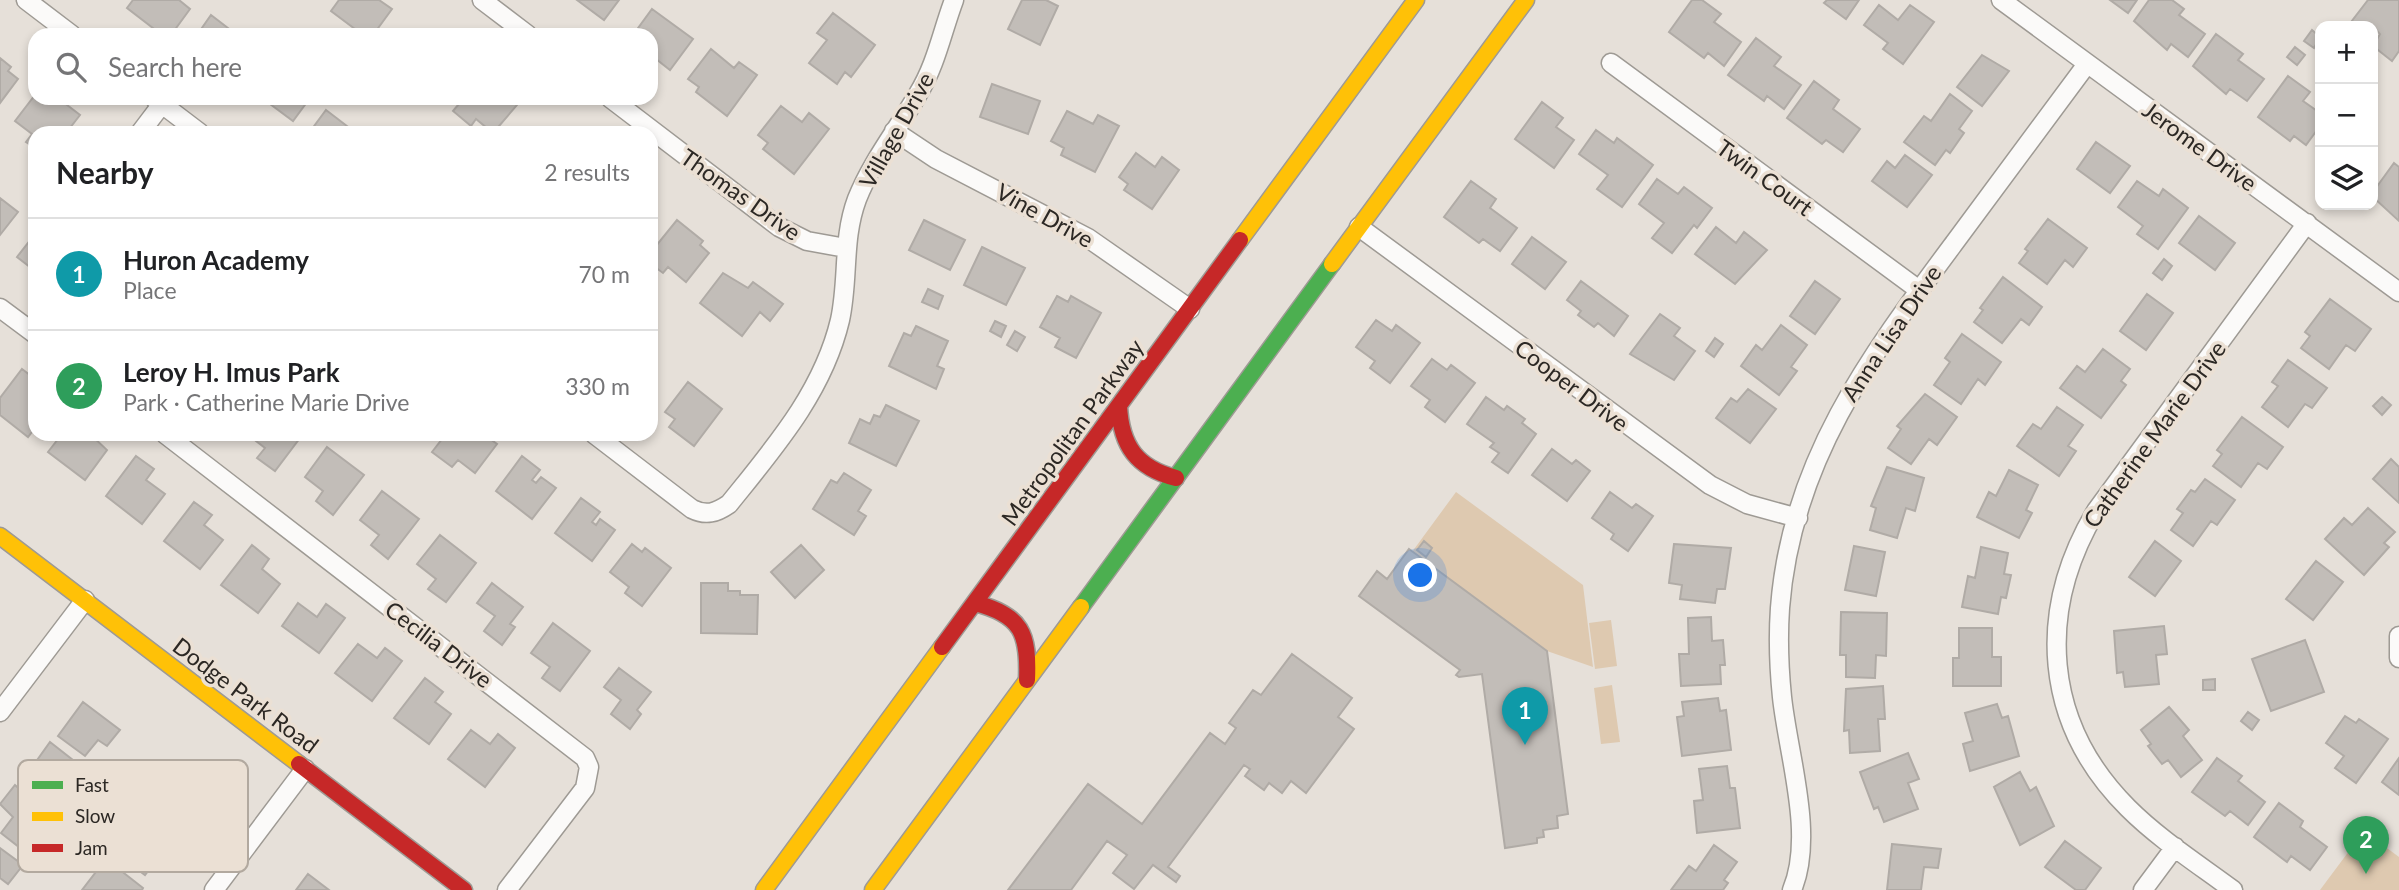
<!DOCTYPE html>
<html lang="en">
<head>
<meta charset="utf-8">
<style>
  :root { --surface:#fff; --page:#f2f2f2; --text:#202124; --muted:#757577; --line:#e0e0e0; --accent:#6d6863 }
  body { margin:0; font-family:Lato,sans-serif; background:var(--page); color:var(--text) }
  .controls { position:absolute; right:21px; top:21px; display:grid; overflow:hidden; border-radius:14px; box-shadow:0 4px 10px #0003 }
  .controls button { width:63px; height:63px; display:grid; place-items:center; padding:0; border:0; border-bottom:2px solid var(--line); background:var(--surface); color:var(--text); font:35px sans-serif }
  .you { position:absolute; left:1421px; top:576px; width:24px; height:24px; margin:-18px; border:5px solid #fff; border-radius:50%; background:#1a73e8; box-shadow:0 0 0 10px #1a73e833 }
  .badge { display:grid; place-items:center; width:46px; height:46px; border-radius:50%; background:var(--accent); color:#fff; font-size:23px; font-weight:700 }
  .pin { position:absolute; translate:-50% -58px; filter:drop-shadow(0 2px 4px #0008) }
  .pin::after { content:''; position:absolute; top:37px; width:24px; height:21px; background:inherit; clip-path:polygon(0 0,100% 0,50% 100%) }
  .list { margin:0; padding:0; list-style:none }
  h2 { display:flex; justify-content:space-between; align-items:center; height:91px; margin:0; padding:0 28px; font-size:30px }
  h2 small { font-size:23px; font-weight:400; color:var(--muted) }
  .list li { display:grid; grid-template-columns:46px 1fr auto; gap:21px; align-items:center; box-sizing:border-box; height:112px; padding:0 28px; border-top:2px solid var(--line) }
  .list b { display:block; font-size:26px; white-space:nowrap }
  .list p { margin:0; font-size:23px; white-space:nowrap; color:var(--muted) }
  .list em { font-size:23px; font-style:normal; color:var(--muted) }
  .icon { flex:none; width:38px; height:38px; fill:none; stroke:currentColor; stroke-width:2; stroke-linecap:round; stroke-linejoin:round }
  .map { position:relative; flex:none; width:2399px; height:890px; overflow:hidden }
  .search { position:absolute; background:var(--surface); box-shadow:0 4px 10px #0003; left:28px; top:28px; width:630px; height:77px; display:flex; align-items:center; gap:18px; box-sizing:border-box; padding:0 24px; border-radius:21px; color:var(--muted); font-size:26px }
  .panel { position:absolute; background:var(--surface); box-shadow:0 4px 10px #0003; left:28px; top:126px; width:630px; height:315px; border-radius:21px }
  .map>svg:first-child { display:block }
</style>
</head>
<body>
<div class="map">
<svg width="2399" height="890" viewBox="0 0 2399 890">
  <rect width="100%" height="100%" fill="#e6e0d9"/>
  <path fill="#dec9b0" d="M1456,492L1583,585L1593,667L1547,651L1412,552Z
    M1611,620L1617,666L1595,669L1589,623Z
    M1612,685L1620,742L1601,744L1594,688Z
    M2364,831L2399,857V890H2320Z"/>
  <path fill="#c2bdb8" stroke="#b0aba6" stroke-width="2" d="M133,0H179L190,9L171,35H162L127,8Z
    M339,0H379L392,9L373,35H363L331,11Z
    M577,0H619L604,20Z
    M1022,0H1046L1058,6L1040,45L1008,29Z
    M1692,0H1702L1721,14L1714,22L1741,42L1724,66L1708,53L1704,58L1669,32Z
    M1827,0H1859L1846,19L1824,3Z
    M2110,0H2137L2128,13Z
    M2149,0H2172L2184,9L2179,15L2205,34L2188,57L2171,44L2167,50L2134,21Z
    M2368,0H2399V51L2392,61L2373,46L2380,34L2373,26H2348Z
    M1879,5L1898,20L1910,5L1934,22L1903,64L1883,49L1888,43L1864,25Z
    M652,9L693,39L670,70L651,55V35H633Z
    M833,13L875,45L851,77L845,72L837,84L809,63L827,40L817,33Z
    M211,15L237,35H197Z
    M2312,30L2320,37L2314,48L2304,41Z
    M2216,34L2243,54L2238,60L2264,79L2247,101L2230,89L2226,94L2193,66Z
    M1756,38L1781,57L1774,66L1801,85L1784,109L1767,96L1764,101L1728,75Z
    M2295,47L2305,55L2297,65L2287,57Z
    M711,49L734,68L739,62L757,75L727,116L696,92L699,87L688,79Z
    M1982,55L2009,71L1982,106L1957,87Z
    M0,58L11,67L8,71L18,79L0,103Z
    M2288,76L2310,92L2303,101L2320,113V126L2306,145L2294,136L2290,141L2258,117Z
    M1814,81L1839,100L1833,109L1860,129L1843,152L1826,140L1822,144L1787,118Z
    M992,84L1040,101L1028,134L980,117Z
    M1950,94L1972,111L1959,129L1964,133L1950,153L1946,150L1935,165L1904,142L1924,116L1931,121Z
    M35,95V98L47,100L58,98L80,115L66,133H35V148L26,142L32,134L15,121Z
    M262,98H310L293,121Z
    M464,98H508L517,105L493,133L476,119L471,126L453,111Z
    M1542,102L1563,118L1556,127L1574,140L1554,168L1515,139Z
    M781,106L802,122L809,113L829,129L794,174L763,149L768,143L758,135Z
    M326,110L356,133H309Z
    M1067,111L1093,124L1098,115L1119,126L1095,172L1061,155L1064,148L1051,141Z
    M1596,130L1614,143L1617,138L1653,165L1622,207L1597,189L1608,175L1579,154Z
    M2096,142L2130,166L2110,193L2077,169Z
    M1136,153L1155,167L1162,157L1179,170L1152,209L1124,190L1128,184L1119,177Z
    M1905,155L1932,175L1907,207L1872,181L1887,161L1895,168Z
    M2394,163L2399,167V221L2373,197V192Z
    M1657,179L1678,194L1684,187L1712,208L1697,228L1694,225L1672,253L1652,238L1664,223L1639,204Z
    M1471,181L1496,199L1490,208L1517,228L1500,251L1483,239L1479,243L1444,217Z
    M2137,181L2159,196L2163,189L2188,208L2158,249L2137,234L2143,226L2118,207Z
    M0,198L18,212L0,235Z
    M2199,216L2235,243L2215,270L2179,243Z
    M2048,219L2087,248L2073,267L2065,260L2047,284L2019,263L2028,251L2025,249Z
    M677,220L703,241L700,245L709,253L686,282L668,267L663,273L651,264V252Z
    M924,220L965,240L950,270L909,250Z
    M1716,227L1736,243L1744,232L1767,250L1735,284L1695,254Z
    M35,234V271L17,257Z
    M1532,237L1566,262L1545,289L1512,264Z
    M982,247L1025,268L1006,305L964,285Z
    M2164,259L2172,266L2162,280L2153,273Z
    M723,273L748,288L753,282L783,304L770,321L760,312L742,336L700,303Z
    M2003,277L2042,307L2029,325L2021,319L2002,343L1974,322L1983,310L1980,308Z
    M1581,281L1628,316L1614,336L1598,323L1594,327L1578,315L1581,311L1567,300Z
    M1815,281L1840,299L1815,334L1790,316Z
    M928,289L943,296L938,309L922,302Z
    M2147,294L2173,313L2146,350L2120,331Z
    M1057,296L1068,302L1071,296L1101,313L1076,358L1055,347L1060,338L1040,327Z
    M2330,299L2371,329L2355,351L2346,345L2329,369L2301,348L2310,336L2305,332Z
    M1660,314L1680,328L1674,336L1695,351L1674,380L1630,354Z
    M1376,320L1392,331L1396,325L1420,343L1390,383L1370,368L1375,361L1356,347Z
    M995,321L1006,326L1001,337L990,331Z
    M1781,325L1807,345L1791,367L1797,371L1779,395L1741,366L1756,345L1762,350Z
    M916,326L948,341L937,366L944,369L936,389L889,366L904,333L911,336Z
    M1015,331L1025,337L1017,351L1007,345Z
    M1962,334L2001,362L1985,385L1978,379L1961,404L1934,385L1950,362L1945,358Z
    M1715,338L1723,344L1714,357L1706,351Z
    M2103,349L2130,369L2121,381L2126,385L2101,418L2060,388L2077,366L2085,372Z
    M1432,359L1447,370L1451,365L1475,383L1445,422L1425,407L1430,400L1411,386Z
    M2288,360L2327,388L2312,408L2305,404L2288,427L2262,407L2278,386L2272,382Z
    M22,369L35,379L32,393L35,395V428L28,437L0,415V398Z
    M688,382L722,409L694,446L669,427L675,419L665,412Z
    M1748,389L1776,409L1750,443L1716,418L1731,398L1737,402Z
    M1925,394L1957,417L1937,445L1929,439L1911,464L1888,448L1901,429L1897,426Z
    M1486,397L1504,410L1507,406L1525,419L1522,423L1536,434L1508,473L1492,462L1499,453L1490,447L1494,443L1467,424Z
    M2382,397L2391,405L2382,415L2373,406Z
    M886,405L919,421L896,466L849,443L860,419L870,424L874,415L880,417Z
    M2057,407L2083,425L2068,446L2076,451L2059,476L2017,446L2033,424L2041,429Z
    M2242,417L2283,447L2267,469L2258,463L2241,487L2213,466L2222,454L2217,450Z
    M62,434H90L107,450L85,480L48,452Z
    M247,434H303L275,471L257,458L265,448Z
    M446,434H488L486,436L497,444L475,473L458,460L452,467L432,452Z
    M327,447L364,475L333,515L316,501L323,491L305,477Z
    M1552,449L1572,464L1576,460L1590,471L1567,501L1532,475Z
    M136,456L154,469L146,480L165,494L142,524L106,496Z
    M522,456L540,470L532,480L536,483L541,477L556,488L532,519L496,491Z
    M2391,459L2399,467V503L2373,479Z
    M1887,467L1924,478L1915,511L1906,508L1897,538L1870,530L1876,508L1871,506Z
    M2009,470L2038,485L2026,510L2032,513L2019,538L1977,517L1989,492L1996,496Z
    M844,473L871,490L858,511L866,516L854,535L813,509L831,480L837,483Z
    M2205,479L2235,500L2217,525L2211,521L2193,546L2171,530L2183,513L2177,509L2191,490L2195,492Z
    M382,491L419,519L388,559L371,545L379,535L360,520Z
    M1610,492L1632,508L1636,504L1653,516L1628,551L1611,539L1614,534L1592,518Z
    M581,498L600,512L592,522L596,525L600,519L615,530L592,561L555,533Z
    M194,502L212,515L204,525L223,540L200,569L164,541Z
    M2368,508L2395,532L2384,543L2389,547L2364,575L2325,539L2344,518L2352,525Z
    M440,535L476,563L446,602L428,589L436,579L417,564Z
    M1424,541L1432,548L1426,557L1417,550Z
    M2155,541L2181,561L2155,596L2129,577Z
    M632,544L642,552L645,548L671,568L642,606L625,593L629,587L610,572Z
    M1674,544L1731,548L1725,589H1717L1715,603L1680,599L1682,585L1669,583Z
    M252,545L269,559L262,569L280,584L258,613L221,585Z
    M801,545L824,570L795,598L771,572Z
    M1854,546L1885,552L1876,596L1845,590Z
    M1981,547L2008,553L2004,574L2011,575L2006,598L2001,597L1998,614L1962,607L1968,576L1975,578Z
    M1409,549L1547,651L1568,814L1557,816L1558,828L1543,830L1544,837L1537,838V843L1505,848L1482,674L1459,677L1456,675L1460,670L1359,596L1377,571L1387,579Z
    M2316,561L2343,582L2313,620L2286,599Z
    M492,583L523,607L510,624L515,627L502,645L484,631L495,616L477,603Z
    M701,583H728V591H740V595H758L757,634L701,633Z
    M298,603L317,617L326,604L345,618L319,653L282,626Z
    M1841,612L1887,613L1886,656L1876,655L1875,678L1846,677V655H1840Z
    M1711,617L1712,641L1723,640L1725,665H1720L1721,684L1681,686L1679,654H1689L1688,618Z
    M553,623L590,651L560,691L542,678L550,667L531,653Z
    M2164,626L2167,654L2156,655L2159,684L2125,687L2123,672L2117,673L2114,631Z
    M1959,628H1992V657H2001V686H1953V658H1959Z
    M2305,640L2324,692L2271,711L2252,659Z
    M358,644L377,658L385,648L402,661L372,701L335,673Z
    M1292,654L1352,698L1338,717L1354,729L1306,793L1291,781L1282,793L1269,783L1264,790L1245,776L1250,769L1244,765L1168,867L1180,876L1176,882L1153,865L1134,889L1113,873L1127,855L1107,841L1071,890H1008L1088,784L1142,824L1210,733L1225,744L1236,728L1229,723L1253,690L1261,695Z
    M619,668L651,692L637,710L641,714L630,729L611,714L621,700L604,687Z
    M425,678L443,692L435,702L451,714L429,744L394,718Z
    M2215,679V690H2203V680Z
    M1883,686L1885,719H1878L1880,751L1850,753L1849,730L1844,731L1846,689Z
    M1718,698L1720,711L1726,710L1731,750L1682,756L1677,717L1684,716L1682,702Z
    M83,702L120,730L107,746L98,740L85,756L58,736Z
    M1997,704L2002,718L2008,716L2019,756L1970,771L1963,744L1973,741L1965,713Z
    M2169,707L2189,730L2183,736L2202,760L2181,777L2168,760L2162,764L2148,746L2151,744L2141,730Z
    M2248,712L2259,720L2252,730L2241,721Z
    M2345,716L2356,723L2359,719L2388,739L2356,783L2335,768L2344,756L2326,743Z
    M471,730L490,744L498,734L515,748L485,787L448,759Z
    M50,742L87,771L59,808L32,787L44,770L35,763Z
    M1908,753L1919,779L1908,783L1918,809L1884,822L1878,807L1874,809L1860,772Z
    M2217,758L2242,776L2238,781L2265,802L2248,825L2230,811L2225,816L2192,792Z
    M2399,758V795L2382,782Z
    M1727,766L1730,788H1735L1740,828L1697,833L1694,801L1703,800L1699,769Z
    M2020,772L2030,791L2036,787L2054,826L2020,845L1994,787Z
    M15,785L50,817L24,851L1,833L13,817L0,804Z
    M2279,803L2303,821L2300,827L2327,847L2310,870L2291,856L2287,862L2254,837Z
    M143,818L180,847L167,865L153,854L157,859L145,875L116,853Z
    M2065,841L2101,868L2085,890H2076L2045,867Z
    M1892,844L1941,849L1938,868L1924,867L1921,890H1887Z
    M1714,845L1737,862L1724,880L1728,883L1723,890H1671L1689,866L1696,871Z
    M0,848L23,865L8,884L0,878Z
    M106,859L143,888L142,890H82Z
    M308,874L329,890H296Z"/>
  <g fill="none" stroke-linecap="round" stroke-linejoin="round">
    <g stroke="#9e9a94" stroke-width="21">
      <path id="street" d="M26,0L72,35
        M482,0L528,35
        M2001,0L2399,292
        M1611,63L1919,290
        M154,98L200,133
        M610,98L779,227L807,241L846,248
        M894,131L936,159L1088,238L1190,309
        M140,133L162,104
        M1359,227L1710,485L1747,504L1798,518
        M0,308L35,334
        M165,434L585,758L589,767L585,788L507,890
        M594,434L692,509C706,516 716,513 729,504C774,448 823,392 840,320C849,279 842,239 857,199C872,161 898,129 918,94C936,65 942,32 954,0
        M2399,636V658
        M0,712L85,600
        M214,890L305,769
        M1792,890C1815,835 1788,755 1782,697C1779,668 1778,637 1780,608C1791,461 1871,355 1955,242C1999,182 2043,123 2087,64
        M2143,890L2175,847
        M2233,890C2198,864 2159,839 2128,808C2043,723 2036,612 2096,511L2307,223"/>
    </g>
    <g stroke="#9e9a94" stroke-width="19">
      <path id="fast" d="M1081,607L1332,264"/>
    </g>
    <g stroke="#9e9a94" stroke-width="19">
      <path id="slow" d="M1240,240L1416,0
        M1332,264L1526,0
        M0,536L299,764
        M764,890L942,647
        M873,890L1081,607"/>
    </g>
    <g stroke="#9e9a94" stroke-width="19">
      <path id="jam" d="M1119,406C1121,446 1137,468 1176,478
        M975,603C1022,615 1029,634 1027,680
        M942,647L1240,240
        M299,764L464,890"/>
    </g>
    <use href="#street" stroke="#fbfaf9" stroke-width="18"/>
    <use href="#fast" stroke="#4caf50" stroke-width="16"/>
    <use href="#slow" stroke="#ffc107" stroke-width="16"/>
    <use href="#jam" stroke="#c62828" stroke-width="16"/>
  </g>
  <g text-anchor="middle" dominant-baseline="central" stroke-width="7" stroke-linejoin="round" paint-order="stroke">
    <g font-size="23" fill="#2c2824" stroke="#ebe0d4">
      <text transform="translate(896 130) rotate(-61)">Village Drive</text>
      <text transform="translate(2200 146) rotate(36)">Jerome Drive</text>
      <text transform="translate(1765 177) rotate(36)">Twin Court</text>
      <text transform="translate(741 194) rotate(35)">Thomas Drive</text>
      <text transform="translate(1045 215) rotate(29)">Vine Drive</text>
      <text transform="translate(1891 333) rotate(-56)">Anna Lisa Drive</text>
      <text transform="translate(1572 385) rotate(37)">Cooper Drive</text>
      <text transform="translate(1072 432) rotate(-54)">Metropolitan Parkway</text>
      <text transform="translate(2154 434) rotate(-54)">Catherine Marie Drive</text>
      <text transform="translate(439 644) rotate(37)">Cecilia Drive</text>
      <text transform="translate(246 695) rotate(37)">Dodge Park Road</text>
    </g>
  </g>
  <rect x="18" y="760" width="230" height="112" rx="10" fill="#ebe0d4" stroke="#b2a99f" stroke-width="2"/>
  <rect x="32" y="781" width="31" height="8" fill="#4caf50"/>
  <rect x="32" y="812" width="31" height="9" fill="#ffc107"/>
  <rect x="32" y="844" width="31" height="8" fill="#c62828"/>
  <g font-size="19" fill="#2c2824">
    <text x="75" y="792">Fast</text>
    <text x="75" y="823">Slow</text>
    <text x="75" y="855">Jam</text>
  </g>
</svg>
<div class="controls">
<button>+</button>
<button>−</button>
<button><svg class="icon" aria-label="layers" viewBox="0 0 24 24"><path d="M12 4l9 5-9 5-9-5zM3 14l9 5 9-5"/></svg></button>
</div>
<div class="you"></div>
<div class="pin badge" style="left:1525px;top:745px;background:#0f9aa8">1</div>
<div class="pin badge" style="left:2366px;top:874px;background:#2e9e5b">2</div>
<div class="search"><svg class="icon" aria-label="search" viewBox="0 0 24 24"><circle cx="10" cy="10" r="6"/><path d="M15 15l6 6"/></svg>Search here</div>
<section class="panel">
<h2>Nearby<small>2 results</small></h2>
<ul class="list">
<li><span class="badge" style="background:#0f9aa8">1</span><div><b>Huron Academy</b><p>Place</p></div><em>70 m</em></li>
<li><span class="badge" style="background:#2e9e5b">2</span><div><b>Leroy H. Imus Park</b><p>Park · Catherine Marie Drive</p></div><em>330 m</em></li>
</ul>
</section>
</div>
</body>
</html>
